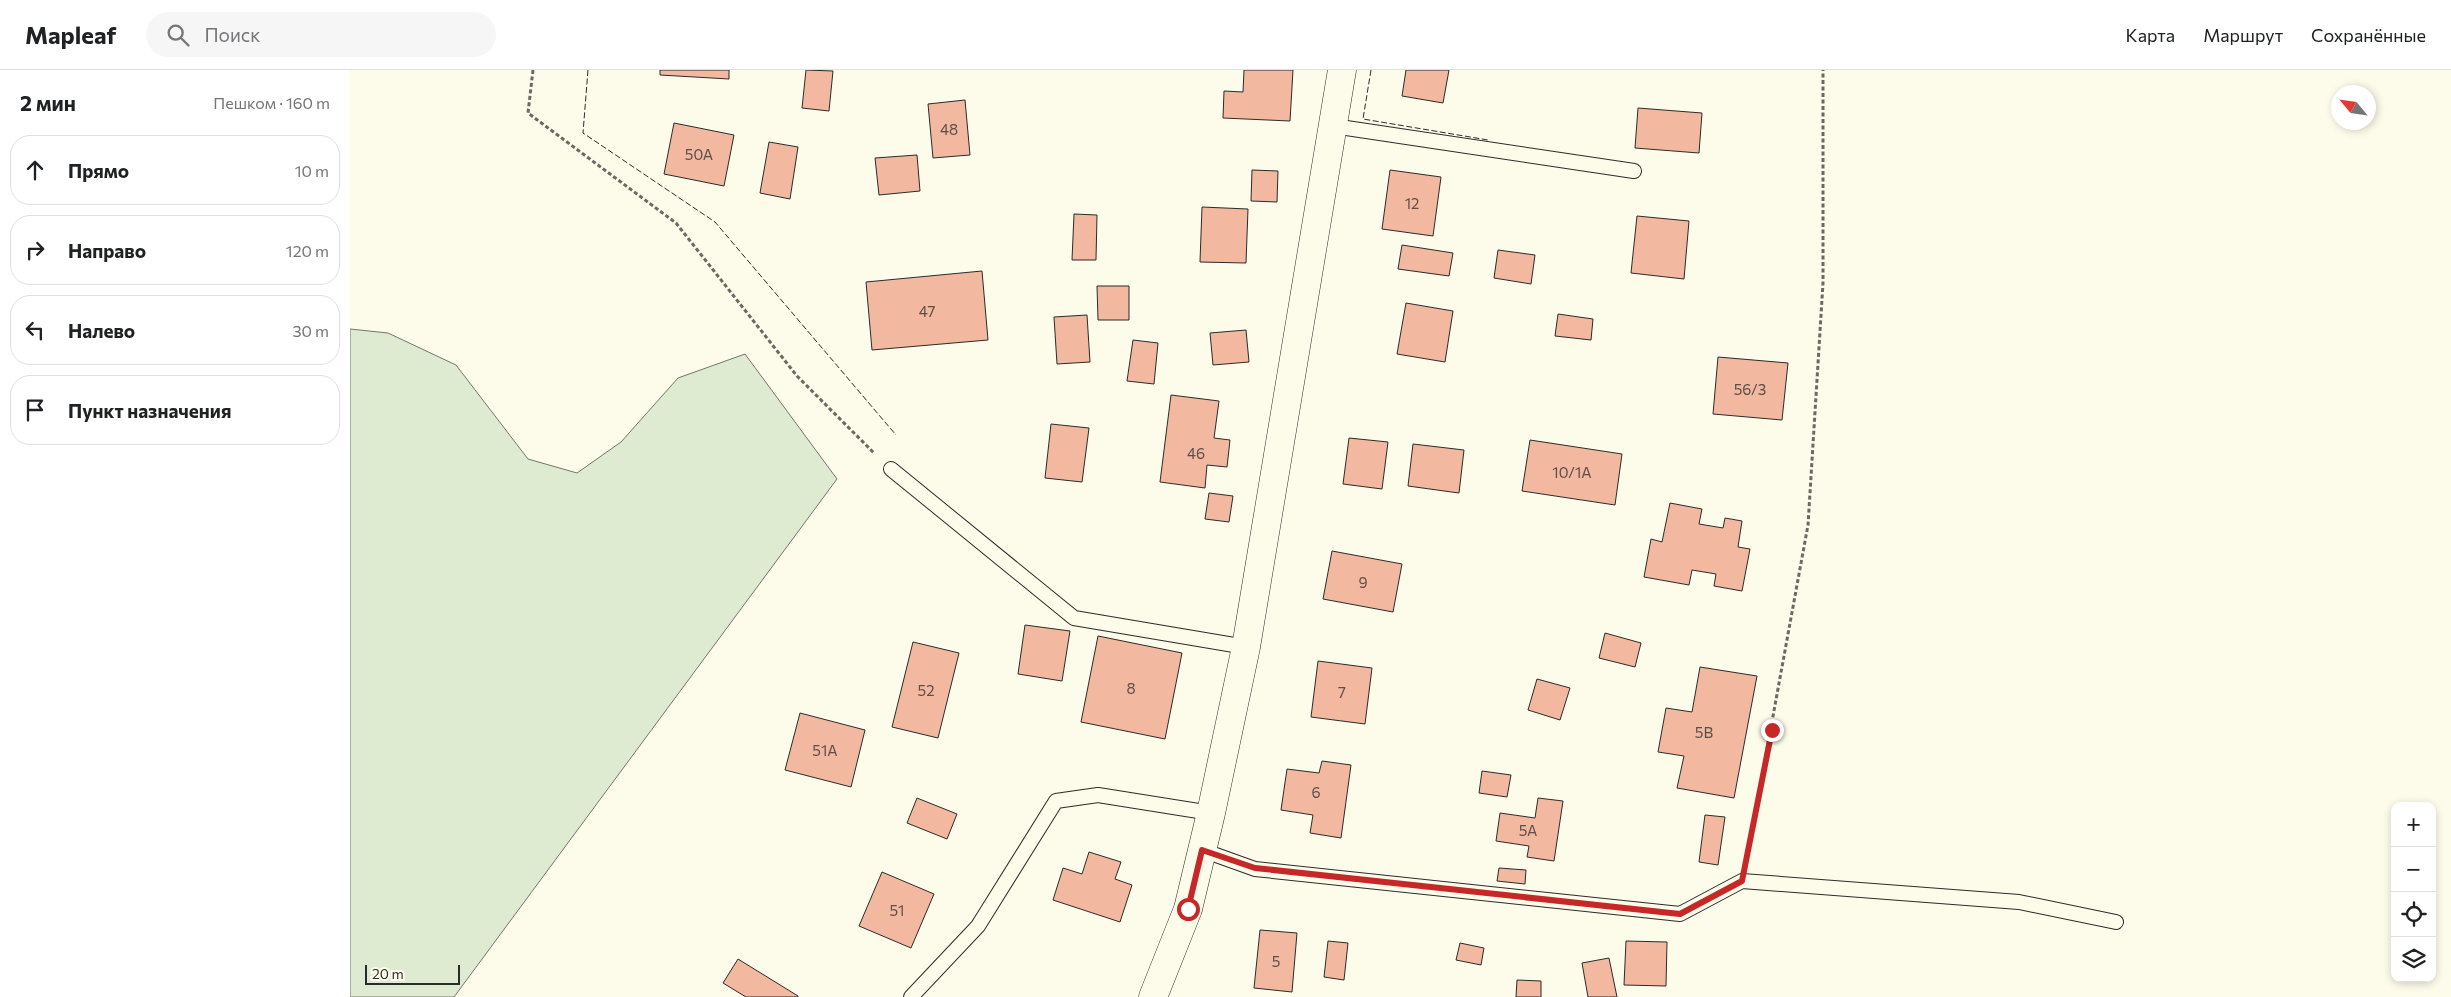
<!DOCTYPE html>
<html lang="ru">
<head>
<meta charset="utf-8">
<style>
  :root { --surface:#fff; --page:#f6f6f6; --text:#202124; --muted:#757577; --line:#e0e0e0 }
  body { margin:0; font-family:Commissioner,sans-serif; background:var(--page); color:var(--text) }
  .controls { position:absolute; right:15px; bottom:15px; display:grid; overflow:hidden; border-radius:10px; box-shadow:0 2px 8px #0003 }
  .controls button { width:45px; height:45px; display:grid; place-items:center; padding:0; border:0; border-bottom:1px solid var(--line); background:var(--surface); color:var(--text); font:25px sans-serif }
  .compass { position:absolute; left:1981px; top:15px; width:45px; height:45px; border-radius:50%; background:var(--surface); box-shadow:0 2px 8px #0003; rotate:299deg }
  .scale { position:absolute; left:15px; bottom:12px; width:95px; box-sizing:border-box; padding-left:5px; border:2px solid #2b2b2b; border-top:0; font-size:14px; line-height:18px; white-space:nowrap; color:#2b2b2b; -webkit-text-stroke:4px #fdfbea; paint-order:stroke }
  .stop { position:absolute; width:15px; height:15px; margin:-11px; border:4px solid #c62828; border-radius:50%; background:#fff }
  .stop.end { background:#c62828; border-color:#fff; box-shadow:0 1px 5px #0008 }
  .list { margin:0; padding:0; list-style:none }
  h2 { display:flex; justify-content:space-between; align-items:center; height:65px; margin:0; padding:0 20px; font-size:21px }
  h2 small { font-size:16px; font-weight:400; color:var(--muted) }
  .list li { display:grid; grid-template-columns:32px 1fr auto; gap:15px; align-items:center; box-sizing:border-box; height:70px; margin:0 10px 10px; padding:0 10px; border:1px solid var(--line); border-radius:20px }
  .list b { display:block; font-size:19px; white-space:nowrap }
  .list em { font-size:16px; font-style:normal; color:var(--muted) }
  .icon { flex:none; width:28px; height:28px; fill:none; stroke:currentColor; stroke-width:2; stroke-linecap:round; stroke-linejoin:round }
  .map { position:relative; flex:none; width:2101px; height:927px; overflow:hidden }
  header { display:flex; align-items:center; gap:30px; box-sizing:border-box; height:70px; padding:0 25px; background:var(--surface); border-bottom:1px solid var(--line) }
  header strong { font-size:24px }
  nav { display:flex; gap:28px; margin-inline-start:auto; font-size:18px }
  .search { width:350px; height:45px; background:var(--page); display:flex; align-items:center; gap:12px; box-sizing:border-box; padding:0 18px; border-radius:28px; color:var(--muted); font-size:19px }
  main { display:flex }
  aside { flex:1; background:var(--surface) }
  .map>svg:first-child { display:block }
</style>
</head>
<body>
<header>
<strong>Mapleaf</strong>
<div class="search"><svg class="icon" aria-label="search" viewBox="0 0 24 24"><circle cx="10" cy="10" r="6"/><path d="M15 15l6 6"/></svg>Поиск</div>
<nav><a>Карта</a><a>Маршрут</a><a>Сохранённые</a></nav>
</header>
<main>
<aside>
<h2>2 мин<small>Пешком · 160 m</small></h2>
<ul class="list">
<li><svg class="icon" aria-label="ahead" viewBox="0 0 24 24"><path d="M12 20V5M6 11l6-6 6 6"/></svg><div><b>Прямо</b></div><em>10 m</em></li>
<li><svg class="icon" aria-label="right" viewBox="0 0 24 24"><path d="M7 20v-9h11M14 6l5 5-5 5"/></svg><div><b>Направо</b></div><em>120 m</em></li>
<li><svg class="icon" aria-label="left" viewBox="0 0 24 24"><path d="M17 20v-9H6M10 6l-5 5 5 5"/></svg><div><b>Налево</b></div><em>30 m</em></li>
<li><svg class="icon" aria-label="arrive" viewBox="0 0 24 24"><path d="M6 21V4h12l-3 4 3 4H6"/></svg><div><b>Пункт назначения</b></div></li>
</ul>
</aside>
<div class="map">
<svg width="2101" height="927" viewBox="0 0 2101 927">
  <rect width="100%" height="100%" fill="#fdfbea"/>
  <path fill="#deebd1" stroke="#74746e" d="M0,259L38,263L106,295L178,389L227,403L271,372L328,308L395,284L487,409L104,927H0Z"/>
  <path fill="#f2b8a0" stroke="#2b2b2b" d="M310,0H379V9L310,5Z
    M456,0L483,1L479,41L452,38Z
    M894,0H943L940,51L873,48L874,21L893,22Z
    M1056,0H1099L1093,33L1052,26Z
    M615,30L620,85L583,88L578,34Z
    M1288,38L1352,43L1349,83L1285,78Z
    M324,53L384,65L374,116L314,104Z
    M419,72L448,77L440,129L410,123Z
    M567,85L570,121L529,125L525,88Z
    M902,100L928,101L927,132L901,131Z
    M1040,100L1091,107L1083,166L1032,159Z
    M852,137L898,139L896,193L850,192Z
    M724,144L747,145L746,190H722Z
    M1287,146L1339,151L1334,209L1281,203Z
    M1052,175L1103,183L1099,206L1048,199Z
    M1148,180L1185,185L1181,214L1144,208Z
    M632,201L638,270L522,280L516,212Z
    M747,216H779V250H748Z
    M1056,233L1103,241L1095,292L1047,284Z
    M1208,244L1243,249L1241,270L1205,266Z
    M737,245L740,292L707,294L704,247Z
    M896,260L899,292L863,295L860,263Z
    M783,270L808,273L804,314L777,311Z
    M1368,287L1438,293L1432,350L1363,344Z
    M821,325L869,331L864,368L880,370L877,397L857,395L855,418L810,412Z
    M701,354L739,358L732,412L695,408Z
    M999,368L1038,372L1032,419L993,414Z
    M1180,370L1272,384L1265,435L1172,421Z
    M1063,374L1114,380L1109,423L1058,416Z
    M859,423L883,426L879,452L855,449Z
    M1320,433L1352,439L1349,454L1373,458L1375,448L1392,451L1388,477L1400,479L1392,521L1364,516L1366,504L1342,500L1339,515L1294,507L1301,469L1312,472Z
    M982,481L1052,494L1043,542L973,529Z
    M675,555L720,561L712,611L668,604Z
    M1255,563L1291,573L1285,597L1249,588Z
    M748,566L832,583L815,669L731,652Z
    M563,572L609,583L588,668L542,657Z
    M968,591L1022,598L1015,654L961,647Z
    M1350,597L1407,606L1384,728L1327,718L1334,686L1308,682L1316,638L1342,642Z
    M1187,609L1220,618L1210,650L1178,640Z
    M450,643L515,660L501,717L435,700Z
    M972,691L1001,695L991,768L960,763L963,745L931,740L937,699L969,703Z
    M1132,701L1161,705L1157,727L1129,723Z
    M567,728L607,744L597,769L557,753Z
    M1188,728L1213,731L1204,791L1177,787L1179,776L1146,771L1150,743L1185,748Z
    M1355,745L1375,747L1368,795L1349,792Z
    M739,782L771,792L765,809L782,815L770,852L703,830L713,798L732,804Z
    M1149,798L1176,800L1175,814L1147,811Z
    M532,802L584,824L561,878L509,856Z
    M910,860L947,863L942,922L904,918Z
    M978,871L998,873L994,910L974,907Z
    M1276,871L1317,872L1316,916L1274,915Z
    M1110,873L1134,878L1131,895L1106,890Z
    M1259,888L1267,927H1238L1232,893Z
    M388,889L448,926V927H396L373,913Z
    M1167,910L1191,911V927H1166Z"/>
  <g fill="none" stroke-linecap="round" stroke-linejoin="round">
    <g stroke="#2b2b2b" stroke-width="16">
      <path id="service" d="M983,56L1284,101
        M541,399L724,548L896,577
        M852,780L905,799L1330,844L1392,811L1669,832L1766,852
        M561,927L628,856L706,731L748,725L861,743"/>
    </g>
    <g stroke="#2b2b2b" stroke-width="29">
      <path id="minor" d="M803,927L838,839L861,743L896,577L992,0"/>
    </g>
    <path stroke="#6a6964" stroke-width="3" stroke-dasharray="4 2.5" stroke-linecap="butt" d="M183,0L178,43L326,153L447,306L524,383
      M1397,788L1458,455L1473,213V0"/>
    <use href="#service" stroke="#fdfbea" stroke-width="14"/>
    <use href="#minor" stroke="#fdfbea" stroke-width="28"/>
    <path stroke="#2b2b2b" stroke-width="1" stroke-dasharray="6 2.5" stroke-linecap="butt" d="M238,0L233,63L365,152L546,365
      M1021,0L1013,49L1138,70"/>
  </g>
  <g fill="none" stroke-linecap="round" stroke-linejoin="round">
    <path stroke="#c62828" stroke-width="6" d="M838,839L852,780L905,798L1330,844L1392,811L1422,660"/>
  </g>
  <g text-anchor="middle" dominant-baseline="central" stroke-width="4" stroke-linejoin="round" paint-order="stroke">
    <g font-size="15" fill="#5d4e48">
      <text x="599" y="59">48</text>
      <text x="349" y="84">50А</text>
      <text x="1062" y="133">12</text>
      <text x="577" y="241">47</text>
      <text x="1400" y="319">56/3</text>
      <text x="846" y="383">46</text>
      <text x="1222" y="402">10/1А</text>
      <text x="1013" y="512">9</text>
      <text x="781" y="618">8</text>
      <text x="576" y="620">52</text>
      <text x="992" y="622">7</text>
      <text x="1354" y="662">5В</text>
      <text x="475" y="680">51А</text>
      <text x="966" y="722">6</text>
      <text x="1178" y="760">5А</text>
      <text x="547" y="840">51</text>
      <text x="926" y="891">5</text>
    </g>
  </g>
</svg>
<div class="controls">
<button>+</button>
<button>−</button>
<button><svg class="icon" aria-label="locate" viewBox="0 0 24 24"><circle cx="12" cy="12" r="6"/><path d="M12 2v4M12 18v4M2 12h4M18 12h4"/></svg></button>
<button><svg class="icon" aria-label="layers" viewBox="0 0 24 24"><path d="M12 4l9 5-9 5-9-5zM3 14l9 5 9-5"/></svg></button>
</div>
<svg class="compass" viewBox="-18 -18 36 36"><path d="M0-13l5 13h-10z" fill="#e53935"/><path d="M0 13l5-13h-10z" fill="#757577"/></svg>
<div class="scale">20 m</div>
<div class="stop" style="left:838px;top:839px"></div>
<div class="stop end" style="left:1422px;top:660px"></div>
</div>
</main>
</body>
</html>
